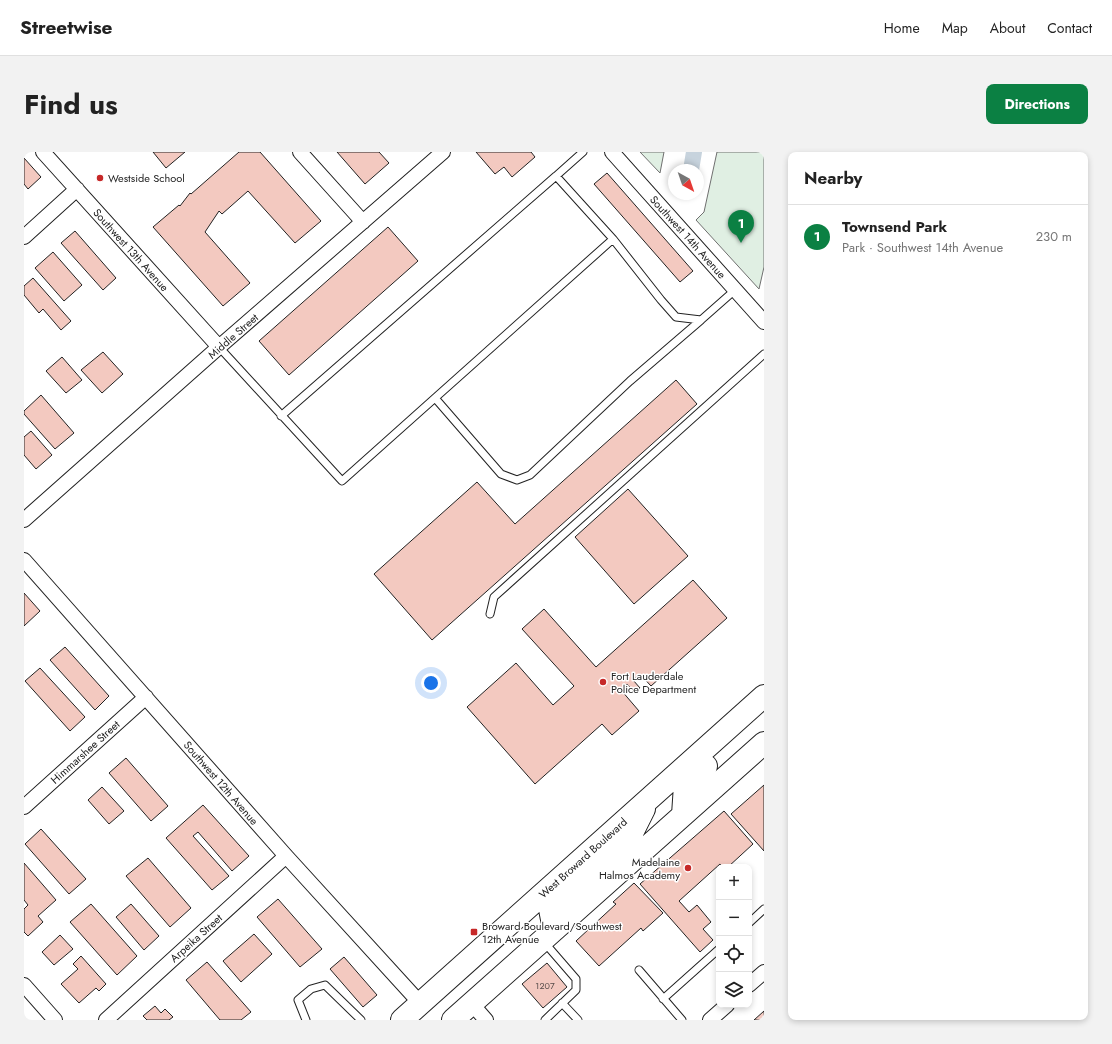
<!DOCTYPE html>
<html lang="en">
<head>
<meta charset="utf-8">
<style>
  :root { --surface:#fff; --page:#f2f2f2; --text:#222; --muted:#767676; --line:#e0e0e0; --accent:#0b8043 }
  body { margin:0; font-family:Jost,sans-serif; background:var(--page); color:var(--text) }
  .controls { position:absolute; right:12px; bottom:12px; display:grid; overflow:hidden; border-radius:8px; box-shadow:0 2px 6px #0003 }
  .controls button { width:36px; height:36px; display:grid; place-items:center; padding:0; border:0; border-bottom:1px solid var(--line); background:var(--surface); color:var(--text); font:20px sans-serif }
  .compass { position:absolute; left:644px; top:12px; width:36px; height:36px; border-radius:50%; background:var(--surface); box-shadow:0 2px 6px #0003; rotate:140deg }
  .you { position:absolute; left:407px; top:531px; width:14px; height:14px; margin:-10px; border:3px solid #fff; border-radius:50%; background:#1a73e8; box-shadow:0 0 0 6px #1a73e833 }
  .badge { display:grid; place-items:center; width:26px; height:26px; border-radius:50%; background:var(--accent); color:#fff; font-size:13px; font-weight:700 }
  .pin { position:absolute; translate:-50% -33px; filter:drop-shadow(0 1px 2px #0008) }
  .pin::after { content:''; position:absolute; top:21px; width:14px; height:12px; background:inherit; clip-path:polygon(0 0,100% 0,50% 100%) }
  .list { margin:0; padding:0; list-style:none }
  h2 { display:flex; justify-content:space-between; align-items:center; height:52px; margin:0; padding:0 16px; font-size:17px }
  h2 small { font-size:13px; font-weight:400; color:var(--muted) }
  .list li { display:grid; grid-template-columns:26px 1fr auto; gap:12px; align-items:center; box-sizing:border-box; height:64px; padding:0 16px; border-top:1px solid var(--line) }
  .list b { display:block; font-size:15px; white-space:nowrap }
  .list p { margin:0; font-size:13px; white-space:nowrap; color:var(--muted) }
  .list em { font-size:13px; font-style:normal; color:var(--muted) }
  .icon { flex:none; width:22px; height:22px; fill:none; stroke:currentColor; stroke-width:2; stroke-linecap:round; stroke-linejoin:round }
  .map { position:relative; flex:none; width:740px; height:868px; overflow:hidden; border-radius:8px }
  header { display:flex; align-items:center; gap:24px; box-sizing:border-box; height:56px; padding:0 20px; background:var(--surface); border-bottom:1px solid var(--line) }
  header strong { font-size:19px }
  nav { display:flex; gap:22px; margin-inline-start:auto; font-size:14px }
  .intro { display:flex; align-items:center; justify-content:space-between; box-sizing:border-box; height:96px; padding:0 24px }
  h1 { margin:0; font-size:28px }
  .button { padding:10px 18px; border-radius:8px; background:var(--accent); color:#fff; font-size:14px; font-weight:700 }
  main { display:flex; gap:24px; padding:0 24px }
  aside { flex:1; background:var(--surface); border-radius:8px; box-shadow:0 2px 6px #0003 }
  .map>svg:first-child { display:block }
</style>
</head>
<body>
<header>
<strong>Streetwise</strong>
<nav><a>Home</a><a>Map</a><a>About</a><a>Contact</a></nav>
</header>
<div class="intro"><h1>Find us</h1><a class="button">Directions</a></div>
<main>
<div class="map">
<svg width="740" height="868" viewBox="0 0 740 868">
  <rect width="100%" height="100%" fill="#fff"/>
  <path fill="#e0efe3" stroke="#6f6f6f" d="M616,0H640L636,21Z
    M693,0H740V115L735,137L672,68L680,60Z"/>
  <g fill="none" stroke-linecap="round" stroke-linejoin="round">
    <path stroke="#c7d3dd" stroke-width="16" d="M667,18L670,0"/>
  </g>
  <path fill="#f3c9c0" stroke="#222" d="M129,0H161L142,16Z
    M215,0H236L297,69L271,91L224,39L198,62L195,59L181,80L226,131L199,154L129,75L155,53L156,54L166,41L167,42Z
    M313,0H355L365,11L341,32Z
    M452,0H507L511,5L488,25L480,15L471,22Z
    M0,6L17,25L4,37L0,32Z
    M583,21L669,119L656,130L570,32Z
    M364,75L394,109L265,223L235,189Z
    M51,79L92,126L79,138L37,91Z
    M29,100L58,133L40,149L11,116Z
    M9,126L47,169L37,178L19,157L15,161L0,143V134Z
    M79,200L99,222L78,241L57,218Z
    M38,205L58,228L42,241L22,219Z
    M652,228L673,252L408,488L350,422L453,330L491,372Z
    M17,243L50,281L31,297L0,262V259Z
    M7,279L28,303L12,317L0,303V285Z
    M604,337L664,404L610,452L551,385Z
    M669,428L703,466L627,534L616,522L609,528L616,536L611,541L603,532L597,538L615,559L588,583L578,572L511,632L443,555L492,511L529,553L550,534L498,477L520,457L572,515Z
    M0,441L16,459L0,474Z
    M41,495L85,544L71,558L26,508Z
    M16,516L61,565L46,579L1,529Z
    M102,606L144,654L127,669L85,621Z
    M740,633V699L707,662Z
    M78,635L100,659L85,672L64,648Z
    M179,653L225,704L208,719L174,680L169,684L205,724L188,738L142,686Z
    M700,659L729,692L704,715H699L696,712L655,749L665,760L673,753L687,770L679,777L689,788L676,800L616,732Z
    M17,677L62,727L45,742L1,692Z
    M124,706L167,756L146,775L102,724Z
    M0,711L32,748L14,764L19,770L4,784L0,780V757L4,753L0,748Z
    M610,731L639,761L619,779L617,776L575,814L552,789L592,752L589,750Z
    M254,747L298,797L276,815L233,765Z
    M67,752L113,804L93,823L46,770Z
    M107,752L135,784L120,798L92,765Z
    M230,782L248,802L217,830L199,809Z
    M36,783L49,797L30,813L18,800Z
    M57,804L82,832L75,839L72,836L55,851L37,832L54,817L49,812Z
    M320,805L353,843L339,855L306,817Z
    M183,810L227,860L217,868H196L162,828Z
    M523,811L543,835L519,856L498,832Z
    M131,854L137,861L141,857L149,865L145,868H123L119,864Z
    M740,859V868H730Z"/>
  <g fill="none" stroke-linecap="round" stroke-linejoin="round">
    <g stroke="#222" stroke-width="9">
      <path id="lane" d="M559,0L532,24L589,87L637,148L652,165L677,168L711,138
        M195,195L318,329L589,87
        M411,246L477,322L493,328L506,323L606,229L677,168
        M257,264L532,24
        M466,462L470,445L740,202
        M725,771L740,757
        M520,790L552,827V838L521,868
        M615,818L658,868
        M639,847L695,797
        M538,851L554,868
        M282,868L274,848L287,837L301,833L337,868"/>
    </g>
    <g stroke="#222" stroke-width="16">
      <path id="street" d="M19,0L195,195
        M276,0L339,70
        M588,0L740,170
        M0,85L53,37
        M0,368L195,195L419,0
        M0,408L262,704L396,851
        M0,655L122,545
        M0,833L31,868
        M725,833L740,820
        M448,852L462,868
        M82,868L262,704
        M686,868L703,853"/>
    </g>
    <g stroke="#222" stroke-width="24">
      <path id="primary" d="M659,663L661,633L682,614
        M530,778L526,757L605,687L620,657
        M378,868L740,544
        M429,868L740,591"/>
    </g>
    <use href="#lane" stroke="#fff" stroke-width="7"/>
    <use href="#street" stroke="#fff" stroke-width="14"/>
    <use href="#primary" stroke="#fff" stroke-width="22"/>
  </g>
  <g fill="#c62828" stroke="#fff" stroke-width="1.5">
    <circle cx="76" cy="26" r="4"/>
    <circle cx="579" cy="530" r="4"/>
    <circle cx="664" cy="716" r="4"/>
    <rect x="446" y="776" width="8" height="8" rx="2"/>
  </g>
  <g text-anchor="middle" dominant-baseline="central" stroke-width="3" stroke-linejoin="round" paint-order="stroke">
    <g font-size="9" fill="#564c4a">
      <text x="521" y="833">1207</text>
    </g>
    <g font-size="11" fill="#222" stroke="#fff" text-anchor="start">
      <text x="84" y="26">Westside School</text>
      <text x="587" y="524">Fort Lauderdale<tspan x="587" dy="13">Police Department</tspan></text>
      <text x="656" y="710" text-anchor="end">Madelaine<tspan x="656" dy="13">Halmos Academy</tspan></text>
      <text x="458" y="774">Broward Boulevard/Southwest<tspan x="458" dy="13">12th Avenue</tspan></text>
    </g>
    <g font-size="11" fill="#222" stroke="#fff">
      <text transform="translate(664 85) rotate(48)">Southwest 14th Avenue</text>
      <text transform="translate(107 98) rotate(48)">Southwest 13th Avenue</text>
      <text transform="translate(209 184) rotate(-41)">Middle Street</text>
      <text transform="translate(61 600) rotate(-42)">Himmarshee Street</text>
      <text transform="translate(197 631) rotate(49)">Southwest 12th Avenue</text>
      <text transform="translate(559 706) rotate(-42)">West Broward Boulevard</text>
      <text transform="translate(172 786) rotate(-42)">Arpeika Street</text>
    </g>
  </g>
</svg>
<div class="controls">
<button>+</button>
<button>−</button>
<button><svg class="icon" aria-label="locate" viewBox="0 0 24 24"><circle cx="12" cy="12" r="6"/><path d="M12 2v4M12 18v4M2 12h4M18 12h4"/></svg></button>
<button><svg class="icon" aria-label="layers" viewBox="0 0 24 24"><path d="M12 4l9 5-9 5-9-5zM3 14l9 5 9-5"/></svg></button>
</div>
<svg class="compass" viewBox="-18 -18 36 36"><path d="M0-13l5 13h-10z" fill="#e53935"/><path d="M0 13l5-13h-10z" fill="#767676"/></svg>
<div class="you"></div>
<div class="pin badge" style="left:717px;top:91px">1</div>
</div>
<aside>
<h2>Nearby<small></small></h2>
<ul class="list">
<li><span class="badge">1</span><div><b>Townsend Park</b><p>Park · Southwest 14th Avenue</p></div><em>230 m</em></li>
</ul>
</aside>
</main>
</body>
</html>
